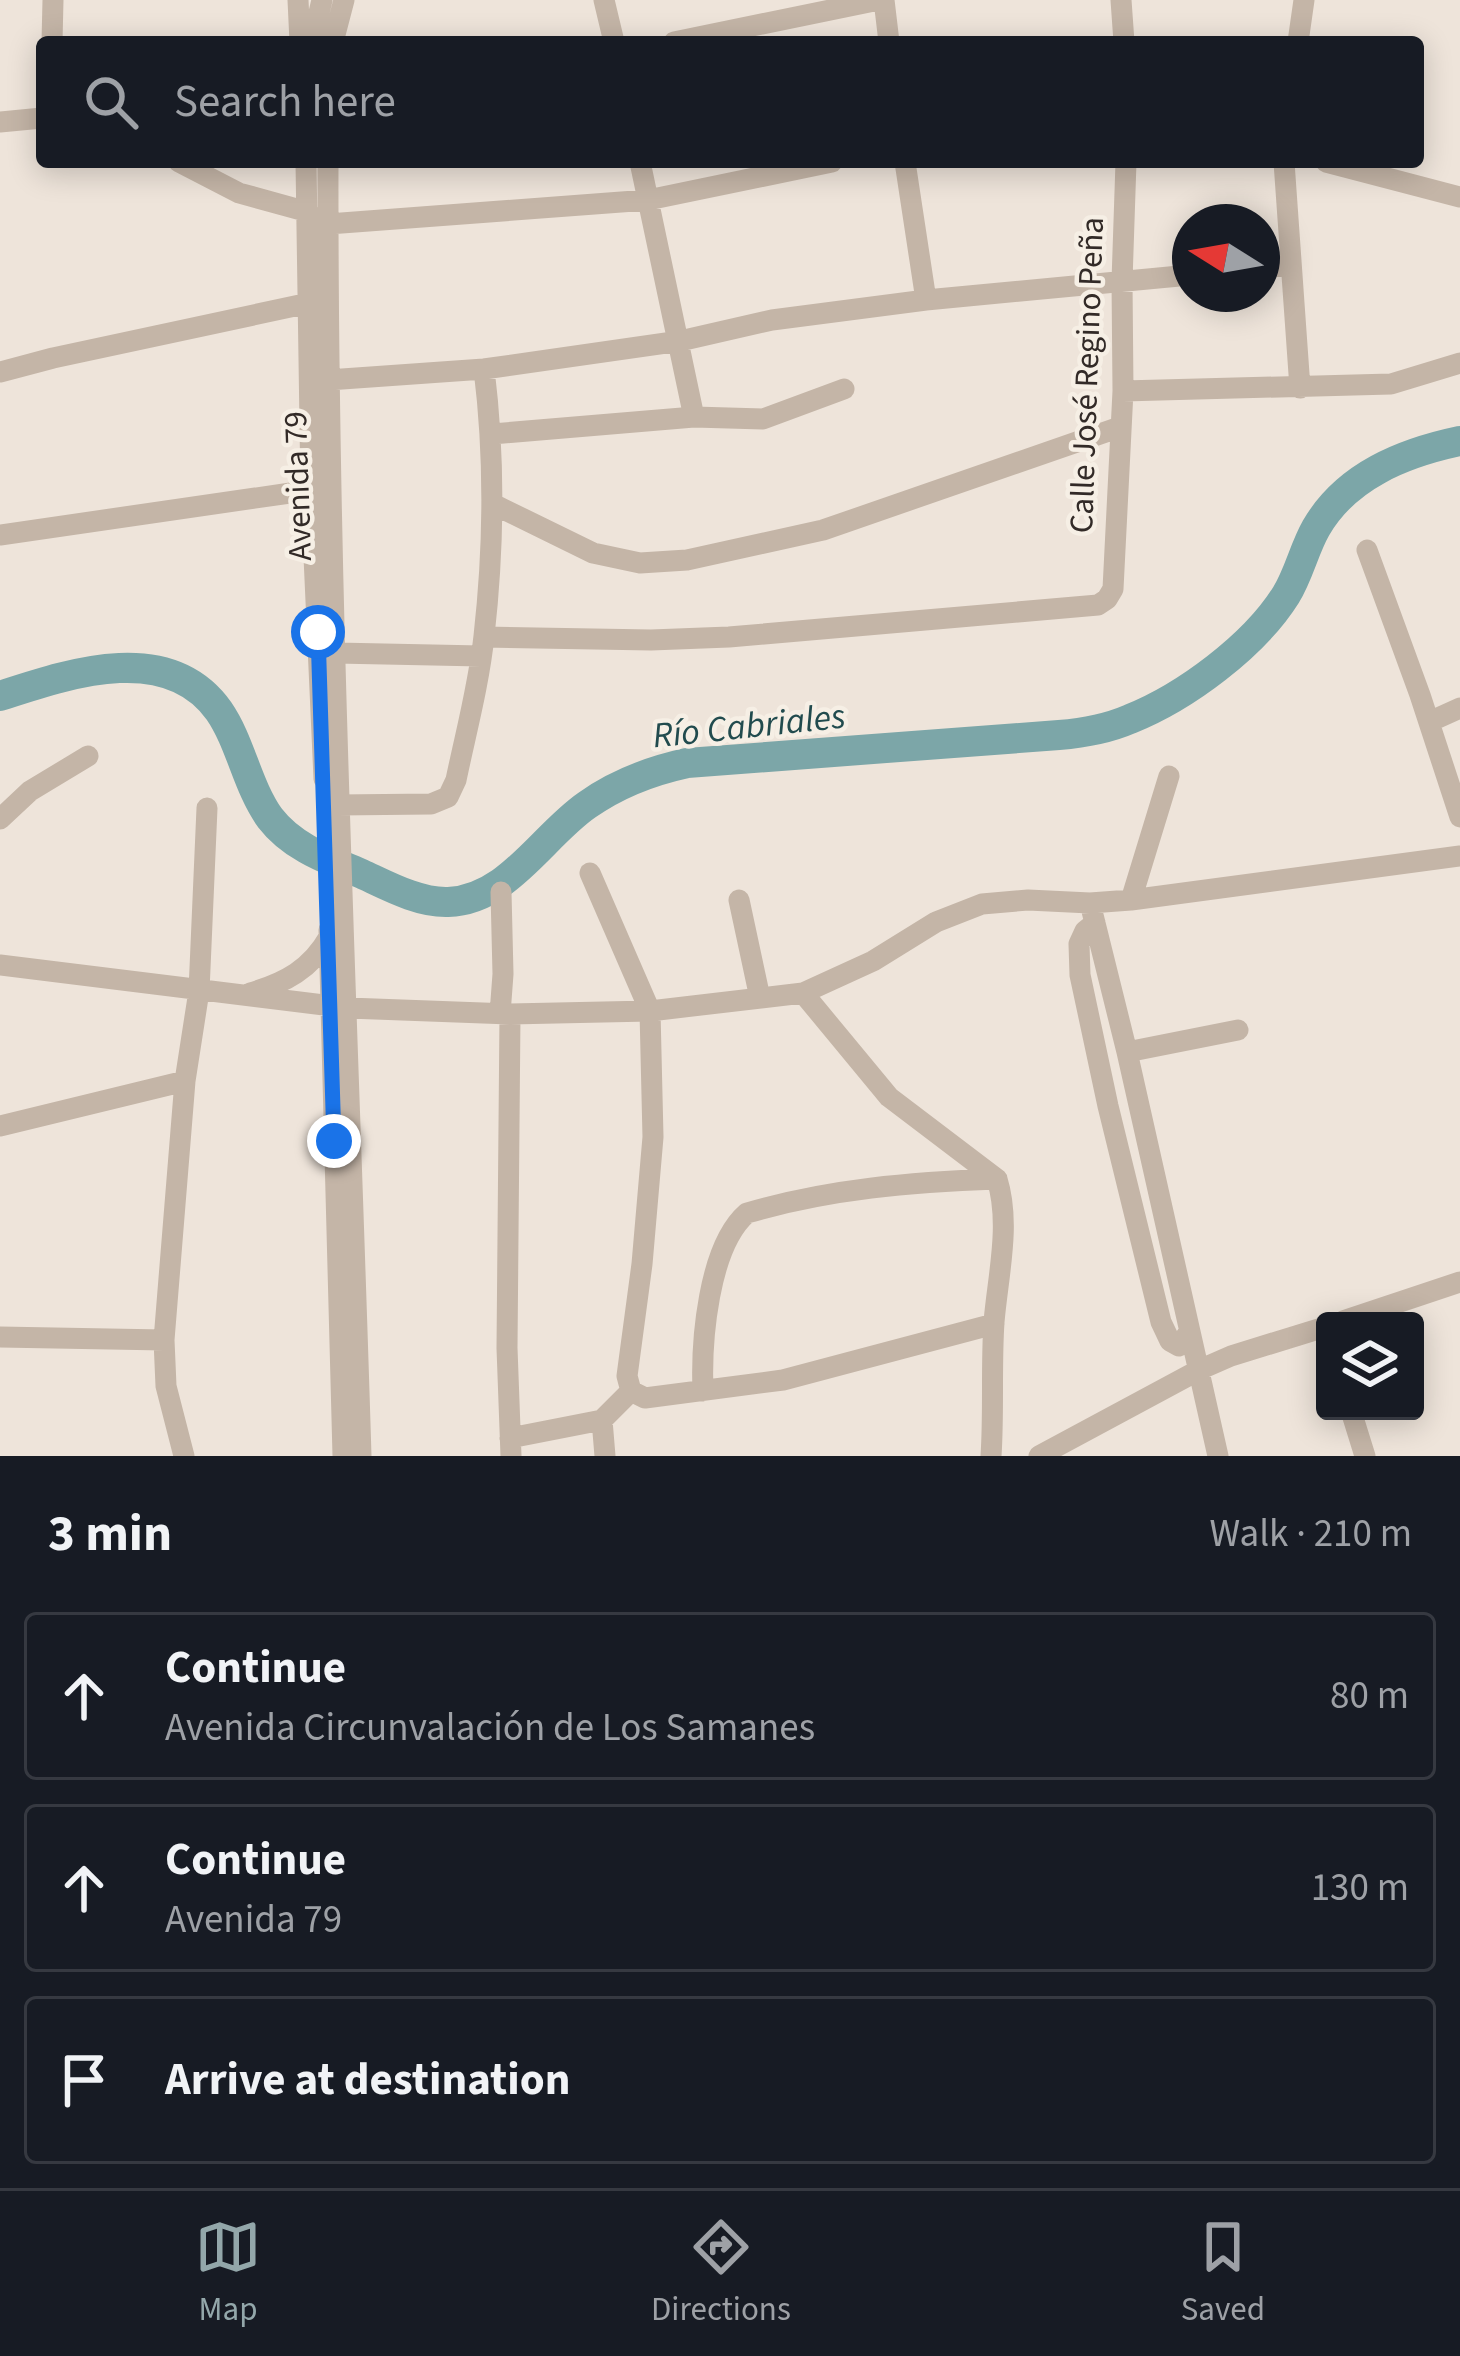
<!DOCTYPE html>
<html lang="en">
<head>
<meta charset="utf-8">
<style>
  :root { --surface:#171b24; --page:#20242c; --text:#f1f3f6; --muted:#9ea1a6; --line:#363941; --accent:#93a7aa }
  body { margin:0; font-family:"Source Sans 3",sans-serif; background:var(--page); color:var(--text) }
  .controls { position:absolute; right:36px; bottom:36px; display:grid; overflow:hidden; border-radius:12px; box-shadow:0 6px 30px #0003 }
  .controls button { width:108px; height:108px; display:grid; place-items:center; padding:0; border:0; border-bottom:3px solid var(--line); background:var(--surface); color:var(--text); font:60px sans-serif }
  .compass { position:absolute; left:1172px; top:204px; width:108px; height:108px; border-radius:50%; background:var(--surface); box-shadow:0 6px 30px #0003; rotate:281deg }
  .stop { position:absolute; width:36px; height:36px; margin:-27px; border:9px solid #1a73e8; border-radius:50%; background:#fff }
  .stop.end { background:#1a73e8; border-color:#fff; box-shadow:0 3px 12px #0008 }
  .list { margin:0; padding:0; list-style:none }
  h2 { display:flex; justify-content:space-between; align-items:center; height:156px; margin:0; padding:0 48px; font-size:51px }
  h2 small { font-size:39px; font-weight:400; color:var(--muted) }
  .list li { display:grid; grid-template-columns:78px 1fr auto; gap:36px; align-items:center; box-sizing:border-box; height:168px; margin:0 24px 24px; padding:0 24px; border:3px solid var(--line); border-radius:12px }
  .list b { display:block; font-size:45px; white-space:nowrap }
  .list p { margin:0; font-size:39px; white-space:nowrap; color:var(--muted) }
  .list em { font-size:39px; font-style:normal; color:var(--muted) }
  .icon { flex:none; width:66px; height:66px; fill:none; stroke:currentColor; stroke-width:2; stroke-linecap:round; stroke-linejoin:round }
  .map { position:relative; flex:none; width:1460px; height:1456px; overflow:hidden }
  .search { position:absolute; background:var(--surface); box-shadow:0 6px 30px #0003; left:36px; right:36px; top:36px; height:132px; display:flex; align-items:center; gap:30px; box-sizing:border-box; padding:0 42px; border-radius:12px; color:var(--muted); font-size:45px }
  .sheet { height:732px; background:var(--surface) }
  nav { display:flex; justify-content:space-around; align-items:center; box-sizing:border-box; height:168px; border-top:3px solid var(--line); background:var(--surface); font-size:33px; color:var(--muted) }
  nav a { display:grid; justify-items:center; gap:6px }
  nav .on { color:var(--accent) }
  .map>svg:first-child { display:block }
</style>
</head>
<body>
<div class="map">
<svg width="1460" height="1456" viewBox="0 0 1460 1456">
  <rect width="100%" height="100%" fill="#eee4da"/>
  <g fill="none" stroke-linecap="round" stroke-linejoin="round">
    <path stroke="#7ca6a8" stroke-width="30" d="M0,696C68,674 168,639 219,711C241,743 247,786 270,818C293,848 329,860 362,874C388,886 419,903 448,902C508,900 542,836 587,805C618,783 650,771 687,763L1059,735C1084,733 1107,729 1130,719C1185,697 1254,646 1286,595C1299,574 1304,549 1316,528C1346,476 1403,453 1460,441"/>
    <path stroke="#c4b5a7" stroke-width="21" d="M298,0L300,42
      M604,0L614,42
      M884,0L889,42
      M1121,0L1124,42
      M52,42L53,0
      M312,42L322,0
      M333,42L344,0
      M674,42L879,0
      M1298,42L1304,0
      M0,122L42,118
      M179,162L239,193L308,212
      M306,162L311,490L324,779
      M328,162C327,594 348,1025 361,1456
      M640,162L694,417
      M905,162L926,300
      M1284,162L1300,388
      M1326,162L1460,197
      M315,225L648,200L832,162
      M1262,268L1290,265
      M0,372L53,358L309,303
      M328,380L484,369L680,341L772,320L926,300L1190,275
      M1123,391L1391,384L1460,363
      M492,434L694,417L763,419L844,389
      M493,504L593,553L640,563L687,560L823,530L1120,427
      M0,535L311,490
      M1367,550L1420,695L1460,817
      M484,637L651,640L729,637L1098,605L1107,599L1113,589L1123,391L1122,281L1126,162
      M336,653L481,656
      M1429,722L1460,708
      M338,805L431,804L448,797L456,780C466,732 479,684 484,636C494,547 495,458 484,369
      M0,819L30,791L88,756
      M590,873L650,1011L653,1137L642,1264L627,1376L631,1391
      M739,900L760,998
      M1131,900L1460,856
      M1090,903L1127,1052L1218,1456
      M1095,923L1085,931L1079,944L1080,975L1108,1106L1161,1322L1170,1341L1179,1346L1189,1332
      M329,930L343,1456
      M0,965L348,1008L510,1014L650,1011L803,993L889,1097L997,1179C1011,1224 998,1275 994,1322C991,1366 994,1411 991,1456
      M250,993C285,983 311,969 329,937
      M803,993L873,961L936,922L982,904L1028,900L1090,903L1131,900L1169,776
      M500,1014L503,974L501,892
      M510,1014L507,1348L511,1456
      M1127,1052L1238,1030
      M0,1126L185,1081
      M1343,1321L1460,1282
      M0,1337L164,1340
      M703,1391C701,1342 708,1247 747,1213C829,1189 912,1182 997,1179
      M1351,1411L1365,1456
      M602,1420L605,1456
      M510,1438L602,1420L631,1391L645,1398L783,1380L994,1324
      M184,1456L166,1386L164,1340L185,1081L199,991L207,808
      M1039,1456L1199,1370L1231,1356L1325,1327"/>
  </g>
  <g fill="none" stroke-linecap="round" stroke-linejoin="round">
    <path stroke="#1a73e8" stroke-width="15" d="M318,632L334,1141"/>
  </g>
  <g text-anchor="middle" dominant-baseline="central" stroke-width="9" stroke-linejoin="round" paint-order="stroke">
    <g font-size="33" fill="#322a27" stroke="#f6efe5">
      <text transform="translate(1087 375) rotate(-88)">Calle José Regino Peña</text>
      <text transform="translate(298 486) rotate(-92)">Avenida 79</text>
    </g>
    <g font-size="36" font-style="italic" fill="#214b4e" stroke="#f6efe5">
      <text transform="translate(749 726) rotate(-6)">Río Cabriales</text>
    </g>
  </g>
</svg>
<div class="controls">
<button><svg class="icon" aria-label="layers" viewBox="0 0 24 24"><path d="M12 4l9 5-9 5-9-5zM3 14l9 5 9-5"/></svg></button>
</div>
<svg class="compass" viewBox="-18 -18 36 36"><path d="M0-13l5 13h-10z" fill="#e53935"/><path d="M0 13l5-13h-10z" fill="#9ea1a6"/></svg>
<div class="stop" style="left:318px;top:632px"></div>
<div class="stop end" style="left:334px;top:1141px"></div>
<div class="search"><svg class="icon" aria-label="search" viewBox="0 0 24 24"><circle cx="10" cy="10" r="6"/><path d="M15 15l6 6"/></svg>Search here</div>
</div>
<section class="sheet">
<h2>3 min<small>Walk · 210 m</small></h2>
<ul class="list">
<li><svg class="icon" aria-label="ahead" viewBox="0 0 24 24"><path d="M12 20V5M6 11l6-6 6 6"/></svg><div><b>Continue</b><p>Avenida Circunvalación de Los Samanes</p></div><em>80 m</em></li>
<li><svg class="icon" aria-label="ahead" viewBox="0 0 24 24"><path d="M12 20V5M6 11l6-6 6 6"/></svg><div><b>Continue</b><p>Avenida 79</p></div><em>130 m</em></li>
<li><svg class="icon" aria-label="arrive" viewBox="0 0 24 24"><path d="M6 21V4h12l-3 4 3 4H6"/></svg><div><b>Arrive at destination</b></div></li>
</ul>
</section>
<nav>
<a class="on"><svg class="icon" aria-label="map" viewBox="0 0 24 24"><path d="M3 6l6-2 6 2 6-2v14l-6 2-6-2-6 2zM9 4v14M15 6v14"/></svg>Map</a>
<a><svg class="icon" aria-label="directions" viewBox="0 0 24 24"><path d="M12 3l9 9-9 9-9-9zM9 14v-3h6M13 9l2 2-2 2"/></svg>Directions</a>
<a><svg class="icon" aria-label="saved" viewBox="0 0 24 24"><path d="M7 4h10v16l-5-4-5 4z"/></svg>Saved</a>
</nav>
</body>
</html>
